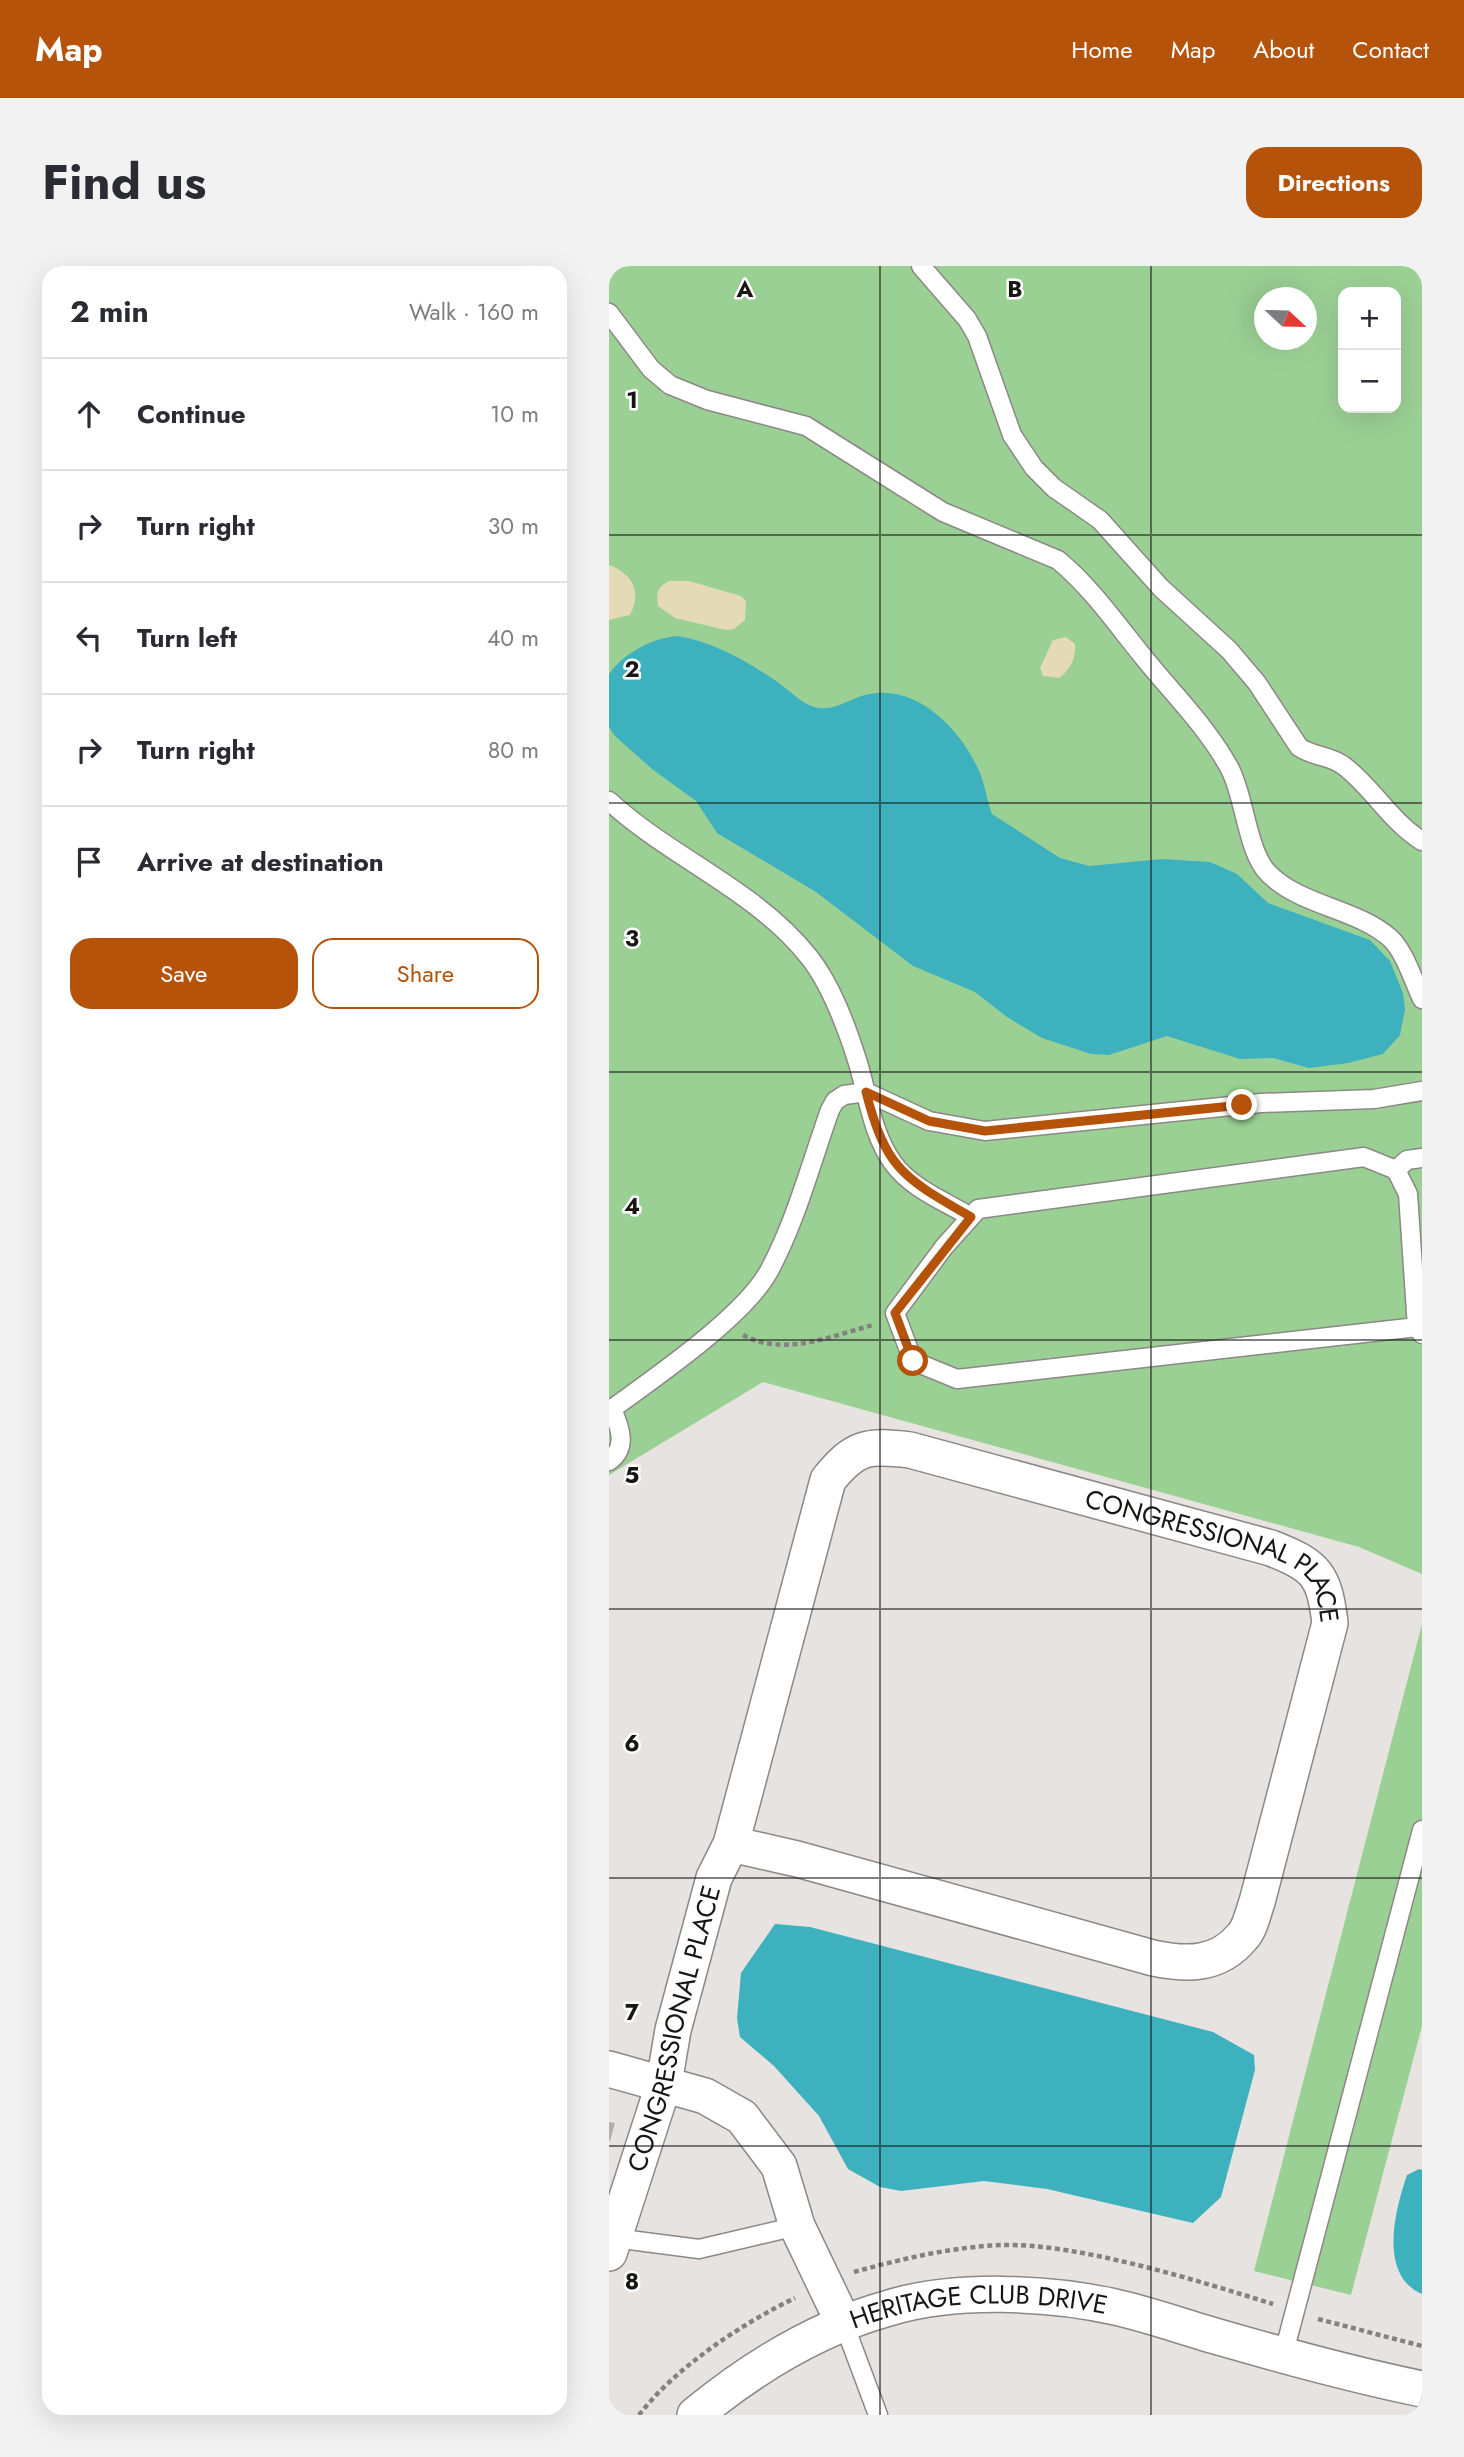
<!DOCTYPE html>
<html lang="en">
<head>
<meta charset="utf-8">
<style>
  :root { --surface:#fff; --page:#f2f2f3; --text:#2b2b33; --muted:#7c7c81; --line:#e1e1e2; --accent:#b45309 }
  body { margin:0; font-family:Jost,sans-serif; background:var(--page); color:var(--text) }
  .controls { position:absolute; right:21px; top:21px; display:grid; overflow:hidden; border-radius:14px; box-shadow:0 7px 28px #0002 }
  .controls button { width:63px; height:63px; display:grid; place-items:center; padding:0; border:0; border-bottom:2px solid var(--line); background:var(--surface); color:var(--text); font:35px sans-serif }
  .compass { position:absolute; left:645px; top:21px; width:63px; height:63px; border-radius:50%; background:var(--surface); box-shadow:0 7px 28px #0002; rotate:112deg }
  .stop { position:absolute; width:21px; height:21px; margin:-16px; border:5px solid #b45309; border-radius:50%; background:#fff }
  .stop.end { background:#b45309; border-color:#fff; box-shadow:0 2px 7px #0008 }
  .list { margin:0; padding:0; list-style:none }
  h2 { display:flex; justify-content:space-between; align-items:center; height:91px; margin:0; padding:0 28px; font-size:30px }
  h2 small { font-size:23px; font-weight:400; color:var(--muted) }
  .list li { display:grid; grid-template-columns:46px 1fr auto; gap:21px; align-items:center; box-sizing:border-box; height:112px; padding:0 28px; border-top:2px solid var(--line) }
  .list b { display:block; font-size:26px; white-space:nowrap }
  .list em { font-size:23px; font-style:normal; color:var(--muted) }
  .actions { display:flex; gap:14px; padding:21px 28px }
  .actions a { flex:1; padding:16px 0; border:2px solid var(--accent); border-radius:21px; text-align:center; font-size:24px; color:var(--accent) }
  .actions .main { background:var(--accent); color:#fff }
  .icon { flex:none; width:38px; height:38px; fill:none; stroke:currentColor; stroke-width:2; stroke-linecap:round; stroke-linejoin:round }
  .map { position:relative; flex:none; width:813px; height:2149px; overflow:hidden; border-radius:21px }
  header { display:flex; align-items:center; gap:42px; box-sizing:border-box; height:98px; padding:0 35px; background:var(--accent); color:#fff }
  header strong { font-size:33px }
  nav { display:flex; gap:38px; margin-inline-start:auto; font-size:24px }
  .intro { display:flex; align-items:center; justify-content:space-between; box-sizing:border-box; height:168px; padding:0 42px }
  h1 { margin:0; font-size:49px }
  .button { padding:18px 32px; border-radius:21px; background:var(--accent); color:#fff; font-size:24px; font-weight:700 }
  main { display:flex; gap:42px; padding:0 42px }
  aside { flex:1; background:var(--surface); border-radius:21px; box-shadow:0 7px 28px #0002 }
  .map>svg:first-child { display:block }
</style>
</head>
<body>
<header>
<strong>Map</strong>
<nav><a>Home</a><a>Map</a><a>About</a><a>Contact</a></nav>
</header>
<div class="intro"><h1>Find us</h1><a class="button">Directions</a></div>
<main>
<aside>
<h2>2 min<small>Walk · 160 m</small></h2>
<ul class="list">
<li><svg class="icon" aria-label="ahead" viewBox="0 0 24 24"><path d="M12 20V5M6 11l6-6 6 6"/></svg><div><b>Continue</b></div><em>10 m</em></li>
<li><svg class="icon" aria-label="right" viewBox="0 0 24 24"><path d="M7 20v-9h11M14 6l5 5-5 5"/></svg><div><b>Turn right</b></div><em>30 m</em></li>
<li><svg class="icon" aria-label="left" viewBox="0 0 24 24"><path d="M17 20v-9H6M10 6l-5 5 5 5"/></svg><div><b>Turn left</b></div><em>40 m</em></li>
<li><svg class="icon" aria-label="right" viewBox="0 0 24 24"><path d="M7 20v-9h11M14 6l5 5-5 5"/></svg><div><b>Turn right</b></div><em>80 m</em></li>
<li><svg class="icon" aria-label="arrive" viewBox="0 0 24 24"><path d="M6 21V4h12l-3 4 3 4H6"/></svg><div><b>Arrive at destination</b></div></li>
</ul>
<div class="actions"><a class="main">Save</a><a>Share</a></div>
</aside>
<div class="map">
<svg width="813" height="2149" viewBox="0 0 813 2149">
  <rect width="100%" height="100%" fill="#e6e3e0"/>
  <path fill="#9bd094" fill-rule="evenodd" d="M0,0H813V1308L750,1281L154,1116L0,1209ZM734,26H787V142H734ZM656,32H698V74H656Z
    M813,1358V1760L742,2029L645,2005Z"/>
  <path fill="#e4dab5" d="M0,299C24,308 33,326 21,349L0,354Z
    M60,315H80L132,330L137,335L136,354L125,363L117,364L66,352L49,340C47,328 48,321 60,315Z
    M457,371L466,378C467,392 462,403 450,412L434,410L431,402L444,374Z"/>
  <path fill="#3db1bd" d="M69,370C107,377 138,395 170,417C181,425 192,437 205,441C226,447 241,431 261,428C310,419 353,465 371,507C376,520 378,535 383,548L451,592L480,600L553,593L601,596L628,608L659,637L761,674L781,695L794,727L796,743L791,769L774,788L739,797L700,802L664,792L631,793L558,770L500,789L482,788L433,772L398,751L366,726L304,700L207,626L108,567L87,535L43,503L6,470L0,461V408C15,387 43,372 69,370Z
    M166,1658L201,1661L604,1766L645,1789L646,1804L612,1931L584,1957L438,1923L375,1915L292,1925L271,1921L239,1903L210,1850L165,1800L131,1771L128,1752L132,1707Z
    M810,1903L813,1904V2028C769,2009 786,1944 798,1909Z"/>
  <path fill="#b2afac" d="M0,1856L6,1857L1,1875H0Z"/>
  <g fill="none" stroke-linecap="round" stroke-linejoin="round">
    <g stroke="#8b8885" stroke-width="21">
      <path id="service" d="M312,0L358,53L368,70L403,169L425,202L445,222L491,254L552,322L620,384L648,417L690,481C704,491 721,489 735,500C764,522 781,555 813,575
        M0,47L42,103L61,119L98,134L197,160L334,246L449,294C483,322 508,359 536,393C565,429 599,462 621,503C636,532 638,585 659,607C691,640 747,642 781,672C796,686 804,714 813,733
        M0,535C62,592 147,624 200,691C223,720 238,762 249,797C259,830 263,868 284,897C302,922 335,935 362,951
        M787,904L798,894L813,892
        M808,1061L348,1113L304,1095L286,1047L335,981L369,943L755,891L787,904L799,928L808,1061L813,1068
        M0,1145C45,1112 135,1051 160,1005C187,955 202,897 221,844L226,835L235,829L257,826L320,855L376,865L652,837L765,833L813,825
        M0,1195C19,1182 11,1161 3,1143
        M5,1972L90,1983L188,1960
        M235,2058L269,2149
        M674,2090L813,1564"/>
    </g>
    <g stroke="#8b8885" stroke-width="38">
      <g id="minor">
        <path d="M0,1803L96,1830L133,1851L170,1900L188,1960L235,2058"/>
        <path id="s1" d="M0,1987L55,1817L64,1764L105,1612L122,1578L219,1214C246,1180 259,1179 301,1184L662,1282C708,1300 715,1309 721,1357L648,1636C644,1647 641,1663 633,1671C609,1700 577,1699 544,1692L188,1593L122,1578"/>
        <path id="s2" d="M86,2149C143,2102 208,2062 280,2042C346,2022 439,2026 506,2041C542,2049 577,2062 613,2072C679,2091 745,2109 813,2123"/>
      </g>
    </g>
    <path stroke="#848280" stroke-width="4.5" stroke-dasharray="5 3.5" stroke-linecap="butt" d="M134,1069C176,1091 222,1070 264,1059
      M245,2006C292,1993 343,1981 392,1979C469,1977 590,2015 664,2038
      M709,2053L813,2080
      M30,2149C66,2102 132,2058 186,2032"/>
    <use href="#service" stroke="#fff" stroke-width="18"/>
    <use href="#minor" stroke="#fff" stroke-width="35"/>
  </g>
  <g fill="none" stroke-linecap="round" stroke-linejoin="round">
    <path stroke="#b45309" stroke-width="9" d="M304,1095L286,1047L362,951C295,912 277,904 257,826L320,855L376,865L633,839"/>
  </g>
  <path fill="none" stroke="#171615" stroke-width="2" stroke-opacity="0.55" d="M271,0V2149M542,0V2149M0,269H813M0,537H813M0,806H813M0,1074H813M0,1343H813M0,1612H813M0,1880H813"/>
  <g text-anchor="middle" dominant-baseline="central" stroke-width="5" stroke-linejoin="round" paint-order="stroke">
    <g font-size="26" fill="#171615" stroke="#fff">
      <text stroke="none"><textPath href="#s1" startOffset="1228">CONGRESSIONAL PLACE</textPath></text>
      <text stroke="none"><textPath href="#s1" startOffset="234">CONGRESSIONAL PLACE</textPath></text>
      <text stroke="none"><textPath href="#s2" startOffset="313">HERITAGE CLUB DRIVE</textPath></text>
    </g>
  </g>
  <g font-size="23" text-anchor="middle" font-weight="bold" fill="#171615" stroke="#fff" stroke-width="5" stroke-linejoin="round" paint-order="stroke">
    <text x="136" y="31">A</text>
    <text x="406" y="31">B</text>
    <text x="23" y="142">1</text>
    <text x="23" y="411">2</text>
    <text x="23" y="680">3</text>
    <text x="23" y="948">4</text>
    <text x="23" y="1217">5</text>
    <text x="23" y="1485">6</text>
    <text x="23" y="1754">7</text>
    <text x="23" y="2023">8</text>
  </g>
</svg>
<div class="controls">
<button>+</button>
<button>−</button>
</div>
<svg class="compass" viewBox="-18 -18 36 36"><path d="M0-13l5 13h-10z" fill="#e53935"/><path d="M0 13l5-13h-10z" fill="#7c7c81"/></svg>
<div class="stop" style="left:304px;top:1095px"></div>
<div class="stop end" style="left:633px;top:839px"></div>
</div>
</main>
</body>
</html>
